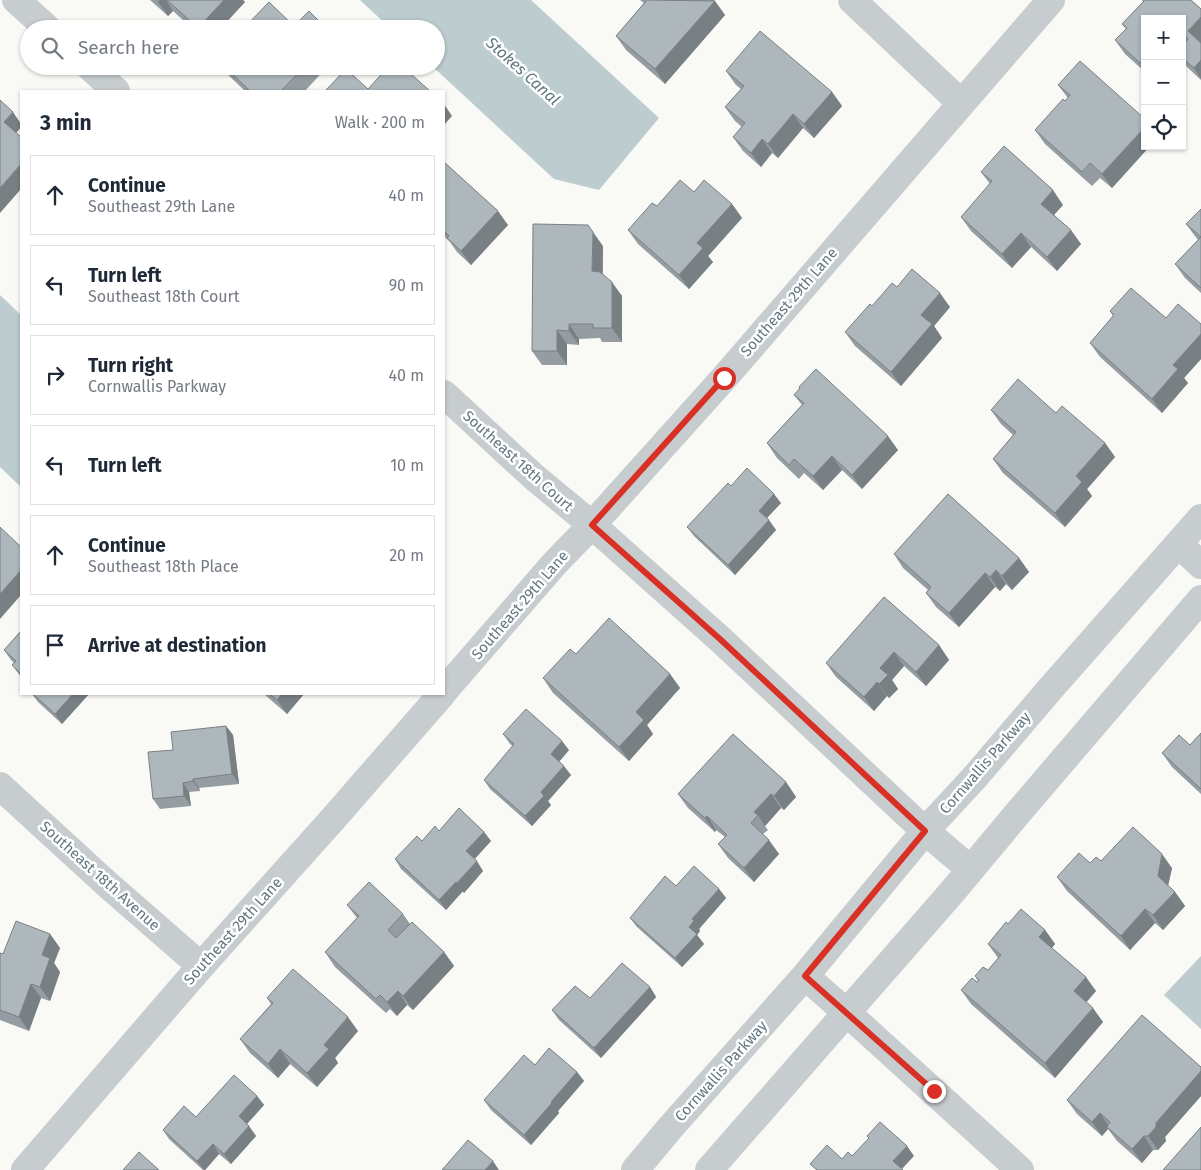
<!DOCTYPE html>
<html lang="en">
<head>
<meta charset="utf-8">
<style>
  :root { --surface:#fff; --page:#f6f6f7; --text:#1f2937; --muted:#747a83; --line:#e0e1e3 }
  body { margin:0; font-family:"Fira Sans",sans-serif; background:var(--page); color:var(--text) }
  .controls { position:absolute; right:15px; top:15px; display:grid; overflow:hidden; border-radius:0px; box-shadow:0 1px 4px #0004 }
  .controls button { width:45px; height:45px; display:grid; place-items:center; padding:0; border:0; border-bottom:1px solid var(--line); background:var(--surface); color:var(--text); font:25px sans-serif }
  .stop { position:absolute; width:15px; height:15px; margin:-11px; border:4px solid #d93025; border-radius:50%; background:#fff }
  .stop.end { background:#d93025; border-color:#fff; box-shadow:0 1px 5px #0008 }
  .list { margin:0; padding:0; list-style:none }
  h2 { display:flex; justify-content:space-between; align-items:center; height:65px; margin:0; padding:0 20px; font-size:21px }
  h2 small { font-size:16px; font-weight:400; color:var(--muted) }
  .list li { display:grid; grid-template-columns:32px 1fr auto; gap:15px; align-items:center; box-sizing:border-box; height:80px; margin:0 10px 10px; padding:0 10px; border:1px solid var(--line); border-radius:0px }
  .list b { display:block; font-size:19px; white-space:nowrap }
  .list p { margin:0; font-size:16px; white-space:nowrap; color:var(--muted) }
  .list em { font-size:16px; font-style:normal; color:var(--muted) }
  .icon { flex:none; width:28px; height:28px; fill:none; stroke:currentColor; stroke-width:2; stroke-linecap:round; stroke-linejoin:round }
  .map { position:relative; flex:none; width:1201px; height:1170px; overflow:hidden }
  .search { position:absolute; background:var(--surface); box-shadow:0 1px 4px #0004; left:20px; top:20px; width:425px; height:55px; display:flex; align-items:center; gap:12px; box-sizing:border-box; padding:0 18px; border-radius:28px; color:var(--muted); font-size:19px }
  .panel { position:absolute; background:var(--surface); box-shadow:0 1px 4px #0004; left:20px; top:90px; width:425px; height:605px; border-radius:0px }
  .map>svg:first-child { display:block }
</style>
</head>
<body>
<div class="map">
<svg width="1201" height="1170" viewBox="0 0 1201 1170">
  <rect width="100%" height="100%" fill="#f9f9f6"/>
  <path fill="#bdcccf" d="M360,0H531L659,118L599,190L554,179L432,66H436V29H391Z
    M0,295L21,315V487L0,467Z
    M1201,956V1029L1164,995Z"/>
  <g fill="none" stroke-linecap="round" stroke-linejoin="round">
    <path stroke="#c7cccf" stroke-width="28" d="M16,0L48,29
      M852,0L961,103
      M89,66L116,91
      M444,394L534,477L592,525L721,640L925,831
      M444,691L555,563L592,525L724,378L1051,0
      M0,786L108,885L201,966
      M846,1012L1020,1170
      M25,1170L201,966L332,820L442,694"/>
    <path stroke="#c7cccf" stroke-width="28" d="M1179,544L1201,565
      M925,831L970,869
      M805,976L846,1012
      M635,1170L670,1128L805,976L925,831L975,777L1051,688L1201,518
      M709,1170L952,892L1017,814L1201,599"/>
  </g>
  <path fill="#959da2" d="M150,0H243L245,2L220,29H193L173,11L168,16Z
    M640,0H714L725,15L665,84L626,50L616,36L644,3Z
    M1142,0H1191L1201,9V80L1186,66L1184,62L1182,64V19H1145V72L1125,54L1115,40L1126,29L1122,24L1143,2Z
    M221,66H328L305,91H245L225,72Z
    M726,71L832,92L842,106L814,138L803,128L778,158L772,153L761,167L743,151L733,137L742,127L735,121L725,107L741,89L736,85Z
    M1058,85L1145,146H1150L1112,188L1100,178L1092,186L1045,144L1035,130L1068,98Z
    M444,162L508,225L471,265L457,252L450,242L444,236Z
    M981,172L1063,205L1054,215L1081,244L1057,271L1031,247L1012,268L971,231L961,217L990,184Z
    M694,192L732,204L742,218L708,256L713,262L689,289L638,244L628,230L657,206Z
    M1201,209V293L1185,278L1175,264L1198,240L1186,224Z
    M603,246V274L622,296V342H602L600,338L579,339V345L567,344V365H542L532,351Z
    M897,287L950,307L934,326L942,338L901,386L855,346L845,332L872,306Z
    M1110,311L1166,318L1201,324V359L1184,378L1188,383L1162,413L1100,357L1090,343L1113,316Z
    M794,395L898,450L862,489L842,470L823,490L804,473L799,479L777,458L767,443L802,405Z
    M991,410L1056,413L1105,443L1115,457L1087,489L1092,496L1065,527L1003,473L993,459L1013,435L1001,424Z
    M731,486L781,503L767,518L776,530L735,575L694,536L687,527Z
    M894,554L1019,558L1029,572L1012,590L1006,584L1000,591L995,587L959,627L936,607L926,593L928,590L903,568Z
    M21,631V677L12,665L14,663L11,660L4,650Z
    M939,645L949,660L926,686L904,666L892,680L898,689L889,698L887,696L874,711L836,677L826,663Z
    M670,674L680,688L647,725L653,734L629,761L553,693L543,678Z
    M32,694H89L62,724L38,702Z
    M264,694H304L287,714Z
    M226,726L233,735L239,784L199,788L200,791L189,792L191,806L160,809L153,799L173,750Z
    M1201,733V794L1172,767L1162,753L1190,745Z
    M503,734L569,750L559,762L571,775L548,801L551,805L532,826L490,789L484,780L513,746L510,744Z
    M786,782L796,797L784,810L781,808L765,826L768,830L763,834L779,854L754,882L728,858L718,844L725,837L716,830L715,832L688,808L678,794Z
    M439,831L484,832L491,841L474,859L483,871L464,893L463,891L446,910L401,869L395,859L422,841Z
    M1101,861L1172,868L1168,886L1175,892L1185,906L1163,930L1155,923L1130,950L1067,891L1057,877L1090,863Z
    M676,886L719,889L726,898L699,929L700,931L697,935L704,944L682,967L637,927L630,918Z
    M347,905L403,914L410,924L444,952L454,966L413,1010L407,1005L397,1016L390,1009L386,1013L335,967L325,952L357,918Z
    M1008,924L1045,930L1055,944L1052,948L1096,991L1086,1002L1103,1022L1055,1078L971,1004L961,990L977,982L978,981L975,976L988,970L998,958L988,944Z
    M50,934L60,948L54,963L60,972L50,1001L41,998L29,1031L0,1020V953L3,954Z
    M650,987L656,997L601,1058L559,1020L552,1010L590,998Z
    M267,998L358,1031L335,1058L338,1063L317,1087L290,1064L278,1078L250,1053L240,1039L271,1004Z
    M535,1065L577,1072L584,1081L558,1111L559,1113L531,1145L491,1110L484,1100Z
    M1201,1067V1096L1165,1137L1166,1141L1158,1150H1153L1142,1163L1117,1141L1108,1129L1102,1136L1077,1114L1067,1100Z
    M257,1096L264,1105L247,1124L256,1136L231,1164L219,1154L205,1170H203L169,1139L163,1130Z"/>
  <path fill="#798084" d="M160,0H166L173,11L168,16L158,2Z
    M224,0H243L245,2L220,29H199L198,28Z
    M715,1L725,15L665,84L655,69Z
    M1201,17V42L1198,45L1188,31Z
    M1145,58V69L1140,63Z
    M1201,60V79L1194,68Z
    M832,92L842,106L814,138L804,124Z
    M444,104L452,116L444,125Z
    M13,112L21,124V127L14,136L4,122Z
    M793,114L803,128L778,158L768,144Z
    M1145,127V146H1150L1112,188L1102,174Z
    M762,139L772,153L761,167L751,153Z
    M21,164V189L0,213V188Z
    M1053,190L1063,205L1051,218L1041,204Z
    M732,204L742,218L708,256L713,262L689,289L679,275L697,243Z
    M498,211L508,225L471,265L461,251Z
    M1071,230L1081,244L1057,271L1047,257Z
    M593,232L603,246L602,286L592,271Z
    M1021,233L1031,247L1012,268L1002,254Z
    M612,282L622,296V342L612,328Z
    M940,293L950,307L934,326L942,338L901,386L891,372L921,315Z
    M569,324L579,339V345L569,331Z
    M557,330L567,344V365L557,351Z
    M1201,334V359L1184,378L1188,383L1162,413L1152,399L1173,365Z
    M888,436L898,450L862,489L852,475Z
    M1105,443L1115,457L1087,489L1092,496L1065,527L1055,513L1076,476Z
    M832,456L842,470L823,490L813,476Z
    M774,494L781,503L765,520L759,511Z
    M769,520L776,530L735,575L728,565Z
    M1019,558L1029,572L1012,590L1002,576Z
    M21,570V595L0,619V594Z
    M996,570L1006,584L1000,591L990,577Z
    M985,573L995,587L959,627L949,613Z
    M939,645L949,660L926,686L916,672Z
    M894,652L904,666L892,680L898,689L889,698L879,684L880,668Z
    M670,674L680,688L647,725L653,734L629,761L619,747L636,712Z
    M877,682L887,696L874,711L864,697Z
    M73,694H89L62,724L55,714Z
    M282,694H304L287,714L277,700Z
    M226,726L233,735L239,784L232,774Z
    M562,741L569,750L557,764L551,754Z
    M564,766L571,775L548,801L551,805L532,826L525,816L541,792Z
    M193,779L199,788L200,791L193,781Z
    M786,782L796,797L784,810L774,796Z
    M183,783L189,792L191,806L184,796Z
    M771,794L781,808L765,826L758,815L754,812Z
    M707,816L716,830L715,832L705,818Z
    M484,832L491,841L473,861L466,851Z
    M769,840L779,854L754,882L744,868Z
    M1162,854L1172,868L1167,890L1158,876Z
    M477,861L483,871L464,893L457,883Z
    M456,882L463,891L446,910L439,900Z
    M719,889L726,898L699,929L700,931L697,935L704,944L682,967L675,958L692,919Z
    M1175,892L1185,906L1163,930L1153,915Z
    M1145,909L1155,923L1130,950L1121,936Z
    M1045,930L1055,944L1049,951L1039,937Z
    M50,934L60,948L54,963L60,972L50,1001L40,987L42,955Z
    M444,952L454,966L413,1010L403,996Z
    M1086,977L1096,991L1084,1005L1074,991Z
    M31,984L41,998L29,1031L19,1017Z
    M650,987L656,997L601,1058L594,1048Z
    M398,991L407,1005L397,1016L387,1002Z
    M1093,1008L1103,1022L1055,1078L1045,1063Z
    M348,1017L358,1031L335,1058L338,1063L317,1087L307,1073L324,1045Z
    M280,1049L290,1064L278,1078L268,1064Z
    M1201,1071V1096L1165,1137L1166,1141L1158,1150L1148,1136L1156,1123Z
    M577,1072L584,1081L558,1111L559,1113L531,1145L524,1135L551,1102Z
    M257,1096L264,1105L245,1126L239,1116Z
    M1100,1113L1109,1127H1107L1108,1129L1102,1136L1092,1122Z
    M249,1126L256,1136L231,1164L224,1154Z
    M1144,1136L1153,1150L1142,1163L1132,1149Z
    M213,1144L219,1154L205,1170H204L197,1161Z
    M907,1146L914,1156L901,1170L893,1161Z
    M493,1161L499,1170H485Z"/>
  <path fill="#adb7bc" stroke="#798084" d="M167,0H224L198,28Z
    M647,0L715,1L655,69L616,36Z
    M1144,0H1191L1201,9V17L1188,31L1201,43V60L1194,68L1182,58V46L1188,39L1185,36L1182,39V19H1145V58L1140,63L1115,40L1127,28L1122,24L1144,1Z
    M269,2L294,26L309,11L327,29H243Z
    M760,31L832,92L804,124L793,114L768,144L762,139L751,153L733,137L745,123L725,107L744,86L726,71Z
    M1080,61L1145,119V127L1102,174L1090,163L1082,172L1035,130L1063,99L1065,101L1070,95L1058,85Z
    M224,66H305L281,91H250Z
    M389,66H402L430,91H325L346,69L368,89Z
    M0,100L13,112L4,122L21,137V164L0,188Z
    M1004,146L1053,190L1041,204L1071,230L1047,257L1021,233L1002,254L961,217L992,181L981,172Z
    M444,162L498,211L461,251L447,238L449,236L444,231Z
    M680,180L694,192L704,180L732,204L697,243L703,248L679,275L628,230L652,203L657,206Z
    M1201,209V288L1175,264L1201,237L1186,224Z
    M533,224L588,225L593,232L592,271L600,272L612,282V328H593V324H569V331L557,330V351H532Z
    M912,269L940,293L921,315L932,324L891,372L845,332L870,304L872,306L892,283L897,287Z
    M1131,288L1166,318L1178,304L1201,324V334L1173,365L1178,369L1152,399L1090,343L1114,315L1110,311Z
    M816,369L888,436L852,475L832,456L813,476L794,459L789,465L767,443L804,403L794,395L800,388L799,387Z
    M1018,379L1056,413L1062,406L1105,443L1076,476L1082,482L1055,513L993,459L1016,432L991,410Z
    M747,468L774,494L759,511L769,520L728,565L687,527L728,483L731,486Z
    M948,494L1019,558L1002,576L996,570L990,577L985,573L949,613L926,593L931,587L894,554Z
    M0,527L21,547V570L0,594Z
    M884,597L939,645L916,672L894,652L880,668L888,675L879,684L877,682L864,697L826,663Z
    M609,618L670,674L636,712L644,720L619,747L543,678L570,649L576,654Z
    M21,631V674L12,665L16,661L4,650Z
    M33,694H73L55,714Z
    M270,694H282L277,700Z
    M526,709L562,741L551,754L564,766L541,792L544,796L525,816L484,780L514,744L503,734Z
    M226,726L232,774L193,779V781L183,783L184,796L153,799L148,752L173,750L171,732Z
    M1201,733V789L1162,753L1179,735L1190,745Z
    M733,734L786,782L774,796L771,794L754,812L758,815L751,823L769,840L744,868L718,844L727,835L707,816L705,818L678,794Z
    M459,808L484,832L466,851L477,861L457,883L456,882L439,900L395,859L417,836L422,841L435,826L439,831Z
    M1133,827L1162,854L1158,876L1175,892L1153,915L1145,909L1121,936L1057,877L1079,853L1090,863L1096,857L1101,861Z
    M694,866L719,889L692,919L694,921L689,927L697,934L675,958L630,918L665,876L676,886Z
    M369,882L403,914L388,930L396,938L412,922L444,952L403,996L398,991L387,1002L380,995L376,999L325,952L359,916L347,905Z
    M1021,909L1045,930L1039,937L1086,977L1074,991L1093,1008L1045,1063L961,990L972,978L977,982L979,980L975,976L983,967L988,970L1001,955L988,944L1006,922L1008,924Z
    M16,921L50,934L42,955L50,958L40,987L31,984L19,1017L0,1010V953L3,954Z
    M622,963L650,987L594,1048L552,1010L575,986L590,998Z
    M293,969L348,1017L324,1045L329,1049L307,1073L280,1049L268,1064L240,1039L273,1003L267,998Z
    M1142,1015L1201,1067V1071L1156,1123V1127L1148,1136H1144L1132,1149L1107,1127L1110,1122L1100,1113L1092,1122L1067,1100Z
    M549,1048L577,1072L551,1102L552,1103L524,1135L484,1100L524,1055L535,1065Z
    M234,1075L257,1096L239,1116L249,1126L224,1154L213,1144L197,1161L163,1130L184,1106L196,1117Z
    M880,1122L907,1146L893,1161L903,1170H817L810,1164L827,1145L842,1159L848,1152L852,1156L869,1138L867,1136Z
    M1201,1127V1170H1163Z
    M468,1140L493,1161L485,1170H442Z
    M139,1152L159,1170H123Z"/>
  <g fill="none" stroke-linecap="round" stroke-linejoin="round">
    <path stroke="#d93025" stroke-width="6" d="M724,378L592,525L721,640L925,831L805,976L934,1091"/>
  </g>
  <g text-anchor="middle" dominant-baseline="central" stroke-width="5" stroke-linejoin="round" paint-order="stroke">
    <g font-size="15" fill="#627784" stroke="#fff">
      <text transform="translate(789 302) rotate(-49)">Southeast 29th Lane</text>
      <text transform="translate(518 461) rotate(42)">Southeast 18th Court</text>
      <text transform="translate(520 605) rotate(-49)">Southeast 29th Lane</text>
      <text transform="translate(985 763) rotate(-49)">Cornwallis Parkway</text>
      <text transform="translate(100 876) rotate(42)">Southeast 18th Avenue</text>
      <text transform="translate(233 931) rotate(-48)">Southeast 29th Lane</text>
      <text transform="translate(721 1071) rotate(-48)">Cornwallis Parkway</text>
    </g>
    <g font-size="16" font-style="italic" fill="#5d777e" stroke="#fff">
      <text transform="translate(523 71) rotate(42)">Stokes Canal</text>
    </g>
  </g>
</svg>
<div class="controls">
<button>+</button>
<button>−</button>
<button><svg class="icon" aria-label="locate" viewBox="0 0 24 24"><circle cx="12" cy="12" r="6"/><path d="M12 2v4M12 18v4M2 12h4M18 12h4"/></svg></button>
</div>
<div class="stop" style="left:724px;top:378px"></div>
<div class="stop end" style="left:934px;top:1091px"></div>
<div class="search"><svg class="icon" aria-label="search" viewBox="0 0 24 24"><circle cx="10" cy="10" r="6"/><path d="M15 15l6 6"/></svg>Search here</div>
<section class="panel">
<h2>3 min<small>Walk · 200 m</small></h2>
<ul class="list">
<li><svg class="icon" aria-label="ahead" viewBox="0 0 24 24"><path d="M12 20V5M6 11l6-6 6 6"/></svg><div><b>Continue</b><p>Southeast 29th Lane</p></div><em>40 m</em></li>
<li><svg class="icon" aria-label="left" viewBox="0 0 24 24"><path d="M17 20v-9H6M10 6l-5 5 5 5"/></svg><div><b>Turn left</b><p>Southeast 18th Court</p></div><em>90 m</em></li>
<li><svg class="icon" aria-label="right" viewBox="0 0 24 24"><path d="M7 20v-9h11M14 6l5 5-5 5"/></svg><div><b>Turn right</b><p>Cornwallis Parkway</p></div><em>40 m</em></li>
<li><svg class="icon" aria-label="left" viewBox="0 0 24 24"><path d="M17 20v-9H6M10 6l-5 5 5 5"/></svg><div><b>Turn left</b></div><em>10 m</em></li>
<li><svg class="icon" aria-label="ahead" viewBox="0 0 24 24"><path d="M12 20V5M6 11l6-6 6 6"/></svg><div><b>Continue</b><p>Southeast 18th Place</p></div><em>20 m</em></li>
<li><svg class="icon" aria-label="arrive" viewBox="0 0 24 24"><path d="M6 21V4h12l-3 4 3 4H6"/></svg><div><b>Arrive at destination</b></div></li>
</ul>
</section>
</div>
</body>
</html>
